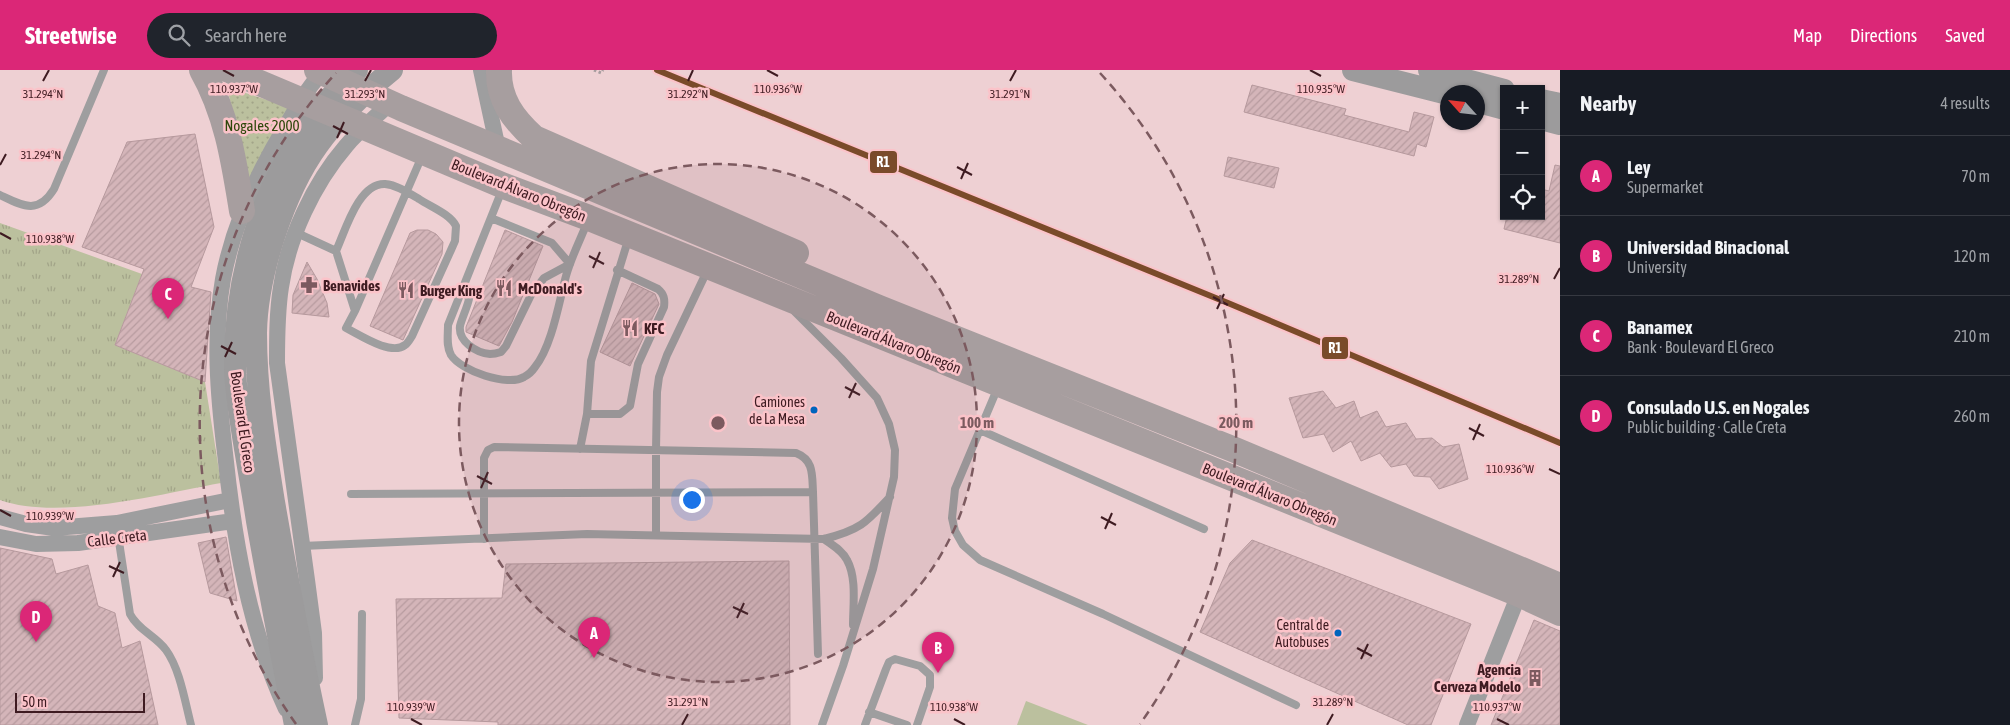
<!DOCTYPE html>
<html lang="en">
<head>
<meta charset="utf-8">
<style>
  :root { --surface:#171b24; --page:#20242c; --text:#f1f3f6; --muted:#9ea1a6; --line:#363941; --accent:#db2777 }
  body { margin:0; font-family:"Asap Condensed",sans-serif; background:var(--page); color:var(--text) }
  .controls { position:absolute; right:15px; top:15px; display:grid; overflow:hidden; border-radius:0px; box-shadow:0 1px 4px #0004 }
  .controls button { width:45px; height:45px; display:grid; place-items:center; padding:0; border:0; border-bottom:1px solid var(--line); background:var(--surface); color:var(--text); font:25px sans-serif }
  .compass { position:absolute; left:1440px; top:15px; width:45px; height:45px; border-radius:50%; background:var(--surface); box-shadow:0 1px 4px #0004; rotate:297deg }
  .scale { position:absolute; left:15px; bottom:12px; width:130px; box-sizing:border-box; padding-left:5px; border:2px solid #3e1b21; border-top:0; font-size:14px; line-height:18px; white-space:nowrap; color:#3e1b21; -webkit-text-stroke:4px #fbc3c9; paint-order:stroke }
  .you { position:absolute; left:691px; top:429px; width:18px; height:18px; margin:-12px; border:4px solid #fff; border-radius:50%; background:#1a73e8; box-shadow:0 0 0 8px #1a73e833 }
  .badge { display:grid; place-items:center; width:32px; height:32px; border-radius:50%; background:var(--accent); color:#fff; font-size:16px; font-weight:700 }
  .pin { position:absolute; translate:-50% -41px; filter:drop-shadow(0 1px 2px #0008) }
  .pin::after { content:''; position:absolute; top:26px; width:18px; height:15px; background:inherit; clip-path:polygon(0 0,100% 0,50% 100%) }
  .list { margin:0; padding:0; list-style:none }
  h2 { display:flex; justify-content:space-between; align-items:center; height:65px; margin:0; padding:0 20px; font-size:21px }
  h2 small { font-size:16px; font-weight:400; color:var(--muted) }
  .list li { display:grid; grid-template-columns:32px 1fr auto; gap:15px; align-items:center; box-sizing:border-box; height:80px; padding:0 20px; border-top:1px solid var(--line) }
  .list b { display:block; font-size:19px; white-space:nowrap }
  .list p { margin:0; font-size:16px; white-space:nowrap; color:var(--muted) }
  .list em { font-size:16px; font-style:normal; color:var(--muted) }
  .icon { flex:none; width:28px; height:28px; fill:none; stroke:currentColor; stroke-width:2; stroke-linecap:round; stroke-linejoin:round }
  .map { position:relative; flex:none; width:1560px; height:655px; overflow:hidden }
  header { display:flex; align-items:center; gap:30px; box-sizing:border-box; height:70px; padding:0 25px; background:var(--accent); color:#fff }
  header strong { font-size:24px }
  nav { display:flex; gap:28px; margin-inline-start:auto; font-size:18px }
  .search { width:350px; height:45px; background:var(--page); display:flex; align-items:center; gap:12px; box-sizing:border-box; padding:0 18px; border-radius:28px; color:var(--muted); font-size:19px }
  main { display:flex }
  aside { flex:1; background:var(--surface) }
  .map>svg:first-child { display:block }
</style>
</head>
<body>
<header>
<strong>Streetwise</strong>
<div class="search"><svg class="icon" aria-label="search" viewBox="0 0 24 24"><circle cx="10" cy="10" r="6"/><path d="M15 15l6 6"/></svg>Search here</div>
<nav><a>Map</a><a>Directions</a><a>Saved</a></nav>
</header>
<main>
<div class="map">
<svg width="1560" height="655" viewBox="0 0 1560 655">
  <defs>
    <pattern id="grass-tufts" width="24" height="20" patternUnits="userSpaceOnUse" patternTransform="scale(1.25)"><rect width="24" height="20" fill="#bbc09e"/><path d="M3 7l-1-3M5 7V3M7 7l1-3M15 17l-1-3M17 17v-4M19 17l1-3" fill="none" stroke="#a2a488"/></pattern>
    <pattern id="park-dots" width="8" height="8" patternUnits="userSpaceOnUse" patternTransform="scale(1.25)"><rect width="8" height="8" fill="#bbc09e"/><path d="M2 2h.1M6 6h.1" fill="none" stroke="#a2a488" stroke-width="1.8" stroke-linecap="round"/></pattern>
    <pattern id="building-hatch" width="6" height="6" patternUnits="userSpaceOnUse" patternTransform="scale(1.25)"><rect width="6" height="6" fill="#d4b5b9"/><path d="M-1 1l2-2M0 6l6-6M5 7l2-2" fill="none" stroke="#b79b9f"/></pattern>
  </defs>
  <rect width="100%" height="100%" fill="#eed0d3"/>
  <path fill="url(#grass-tufts)" d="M0,153L142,204L115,275L205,312L221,413C160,424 58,451 0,430Z"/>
  <path fill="url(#park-dots)" d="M227,17L302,41L248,131L240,75Z"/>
  <path fill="#bbc09e" d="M1026,631L1088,655H1017Z"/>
  <path fill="url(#building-hatch)" stroke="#b6999d" d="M1252,15L1346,39L1344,45L1409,62L1414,42L1434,47L1426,77L1417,74L1414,86L1244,42Z
    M195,64L214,157L191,217L211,222L205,312L115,275L144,199L82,177L127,72Z
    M1228,87L1279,98L1274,118L1224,106Z
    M1555,95L1560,96V173L1504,159L1507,146H1541V119L1549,121Z
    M417,160H428L436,164L443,172L442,184L403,270L370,256L410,163Z
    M505,160L543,176L512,252L499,276L466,262V257Z
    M307,192L317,209L327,233L329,247L292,243L293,225Z
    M632,213L655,224L659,234L630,296L600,282Z
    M1323,321L1336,338L1354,331L1360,348L1377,341L1386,357L1406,353L1416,369L1432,368L1443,377L1459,374L1468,409L1439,419L1430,407L1414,406L1406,394L1391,397L1380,383L1361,391L1351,371L1333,382L1324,364L1303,368L1289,328Z
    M226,467L237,531L210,523L198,473Z
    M1252,470L1471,554L1431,655H1408L1200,562L1230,493Z
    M0,478L52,489L56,504L88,495L98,536L115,543L122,578L140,571L158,655H0Z
    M789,491L790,655H498V652L399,648L396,529L502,528L506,494Z
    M1534,550L1560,561V655H1491Z"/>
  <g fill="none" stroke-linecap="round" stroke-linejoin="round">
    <path stroke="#a79d9f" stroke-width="3" stroke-dasharray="2.5 2.5" stroke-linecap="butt" d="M594,0L601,3L603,0"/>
    <path stroke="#9e9e9f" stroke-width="8" d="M502,120L448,255C448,266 446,276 451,285C461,301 508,317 524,307C528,305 533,300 535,297C552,276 559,232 566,206C571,188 580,170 587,153
      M0,125C23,136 38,145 54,119L104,0
      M297,163L336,181
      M463,217L469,229C467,238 462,248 460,256C458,271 476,283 490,284C493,284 498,283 501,282L506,276L531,225L544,208L570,194L552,173L491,148
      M355,241L346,258C360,265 391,286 405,275C408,273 410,269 412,266L451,180L455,171L456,156C450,144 431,137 419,129C409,123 397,115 385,114C358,113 345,162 336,181L355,241L422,86
      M795,242L841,288L877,328L889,354L895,380L894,407L873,499L843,596L822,655
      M998,317L955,419L952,448L955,461L963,475L980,490L1103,544L1296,635
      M587,344H620L630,336L638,294L664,237C665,229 664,224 658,219L617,200
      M980,360L1204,459
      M580,379L587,344L591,291L629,167
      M351,424L813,422
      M118,465L130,544C138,560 156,566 166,580C180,599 185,632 191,655
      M656,465V380L657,322L659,307L667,285L707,201
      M484,469V388L488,380L494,377L796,383C814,390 812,405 813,422L818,584
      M824,469C832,475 842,480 847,490C857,508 853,535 853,555
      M302,476L587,464L824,469C860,460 866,453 890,427
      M869,642L907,655
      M355,655L361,629L362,544
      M865,655L886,599L889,592L895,589L920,596L930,605V617L917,655"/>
    <path stroke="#9e9e9f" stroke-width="16" d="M481,0L498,79
      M0,447L26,454L54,458L117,453L230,430
      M0,467L36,474L78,473L233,451
      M315,608L314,563L307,510L277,293C277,267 277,242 281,217C288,168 314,113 346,76C359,60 376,47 390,33
      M286,639C249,559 234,470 225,383C218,325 213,267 223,209C233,155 256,106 284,59C296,40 308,15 325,0
      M1467,655L1519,524"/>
    <path stroke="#9c9b9c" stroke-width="22" d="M1353,0L1448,24
      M1429,0L1504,20
      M1541,30L1560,34
      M1478,32L1504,39
      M1541,49L1560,54
      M295,655C282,587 269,519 257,451C251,411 243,372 238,332C237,321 235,309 235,298C234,188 274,75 357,0
      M317,655C301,581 287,507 274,432C265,376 256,321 256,263C257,205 284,122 318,75C339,46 365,22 392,0"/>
    <path stroke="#a79e9f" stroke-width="26" d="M202,0C227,44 234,92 242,141
      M229,0L504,116L589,148L1519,524L1560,543
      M317,0L401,38L879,238L1235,380L1560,516
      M499,0C498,29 513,49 534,68L796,183"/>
    <g stroke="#fbc3c9" stroke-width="10">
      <path id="rail-1" d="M657,0L1228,233L1560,373"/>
    </g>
    <use href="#rail-1" stroke="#7a4b2a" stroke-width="6"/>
  </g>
  <path fill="none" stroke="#3e1b21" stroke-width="2" d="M223,0L234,6M767,0L778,6M1310,0L1321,6M43,11L49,0M365,11L371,0M688,11L693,0M1010,11L1016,0M333,56L348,64M337,68L344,52M0,95L6,84M957,97L972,105M961,109L968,93M0,163L11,169M589,186L604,194M593,198L600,182M1554,209L1560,198M1213,227L1228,235M1217,239L1224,224M221,276L236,284M225,287L232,272M845,317L860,325M849,328L856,313M1469,358L1484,366M1473,370L1480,354M1549,399L1560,404M477,406L492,414M481,418L488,402M0,440L11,446M1101,447L1116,455M1105,459L1112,443M109,496L124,503M113,507L120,492M733,537L748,544M737,548L744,533M1357,578L1372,586M1361,589L1368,574M411,649L422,655M954,649L965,655M1497,649L1509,655M682,655L688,644M1327,655L1333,644"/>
  <circle cx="718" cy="353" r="259" fill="#7c5a5f" fill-opacity=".12"/>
  <g fill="none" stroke="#7c5a5f" stroke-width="2.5" stroke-dasharray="9 6">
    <circle cx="718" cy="353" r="259"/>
    <path d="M296 654A518 518 0 0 1 336 3M1100 3A518 518 0 0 1 1140 654"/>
  </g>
  <defs>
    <g id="pharmacy-bare" transform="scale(1.35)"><path d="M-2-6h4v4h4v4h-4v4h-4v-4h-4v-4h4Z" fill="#7c5a5f" stroke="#fbc3c9" stroke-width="2.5" paint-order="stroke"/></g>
    <g id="restaurant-bare" transform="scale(1.35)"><path d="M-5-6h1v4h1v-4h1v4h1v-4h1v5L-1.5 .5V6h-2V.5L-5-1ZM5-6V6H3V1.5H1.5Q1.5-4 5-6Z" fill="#7c5a5f" stroke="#fbc3c9" stroke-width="2.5" paint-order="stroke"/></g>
    <g id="building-bare" transform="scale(1.35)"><path d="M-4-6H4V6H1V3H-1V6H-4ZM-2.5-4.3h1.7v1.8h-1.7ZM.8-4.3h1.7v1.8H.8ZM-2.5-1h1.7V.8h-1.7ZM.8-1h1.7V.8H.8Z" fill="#7c5a5f" stroke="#fbc3c9" stroke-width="2.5" paint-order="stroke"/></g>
  </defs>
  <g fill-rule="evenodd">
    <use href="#pharmacy-bare" x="309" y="215"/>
    <use href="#restaurant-bare" x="504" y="218"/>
    <use href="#restaurant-bare" x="406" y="220"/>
    <use href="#restaurant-bare" x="630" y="258"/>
    <use href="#building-bare" x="1535" y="608"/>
  </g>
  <g fill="#0065bd" stroke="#fbc3c9" stroke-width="2">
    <circle cx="814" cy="340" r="4.5"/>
    <circle cx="1338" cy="563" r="4.5"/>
  </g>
  <g text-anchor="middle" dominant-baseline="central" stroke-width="5" stroke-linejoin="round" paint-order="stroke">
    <g font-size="14" fill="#3e1b21" stroke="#fbc3c9" text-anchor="end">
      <text x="805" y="332">Camiones<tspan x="805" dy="17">de La Mesa</tspan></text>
      <text x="1329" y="555">Central de<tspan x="1329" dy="17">Autobuses</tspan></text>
    </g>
    <g font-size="15" fill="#2d470a" stroke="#fbc3c9">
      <text x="262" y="55">Nogales 2000</text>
    </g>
    <g font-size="15" fill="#3e1b21" stroke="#fbc3c9">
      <text transform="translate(519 120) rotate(22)">Boulevard Álvaro Obregón</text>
      <text transform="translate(894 272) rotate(22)">Boulevard Álvaro Obregón</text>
      <text transform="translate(243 352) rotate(82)">Boulevard El Greco</text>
      <text transform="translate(1270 424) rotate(22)">Boulevard Álvaro Obregón</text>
      <text transform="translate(117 468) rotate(-7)">Calle Creta</text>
    </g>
    <g font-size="15" font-weight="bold" fill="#3e1b21" stroke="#fbc3c9" text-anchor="start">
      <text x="323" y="215">Benavides</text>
      <text x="518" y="218">McDonald's</text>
      <text x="420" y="220">Burger King</text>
      <text x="644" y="258">KFC</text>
      <text x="1521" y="599" text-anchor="end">Agencia<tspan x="1521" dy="17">Cerveza Modelo</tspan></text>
    </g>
  </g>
  <g font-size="12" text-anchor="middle" fill="#3e1b21" stroke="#fbc3c9" stroke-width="5" stroke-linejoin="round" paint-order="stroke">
    <text x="778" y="23">110.936°W</text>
    <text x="234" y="23">110.937°W</text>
    <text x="1321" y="23">110.935°W</text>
    <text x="43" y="28">31.294°N</text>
    <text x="365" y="28">31.293°N</text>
    <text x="688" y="28">31.292°N</text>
    <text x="1010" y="28">31.291°N</text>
    <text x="41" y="89">31.294°N</text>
    <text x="50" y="173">110.938°W</text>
    <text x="1519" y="213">31.289°N</text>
    <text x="1510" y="403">110.936°W</text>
    <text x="50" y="450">110.939°W</text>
    <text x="688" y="636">31.291°N</text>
    <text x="1333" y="636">31.289°N</text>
    <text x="411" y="641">110.939°W</text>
    <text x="954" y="641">110.938°W</text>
    <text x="1497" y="641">110.937°W</text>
  </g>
  <circle cx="718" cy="353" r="8" fill="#7c5a5f" stroke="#fbc3c9" stroke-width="2.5"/>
  <g font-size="15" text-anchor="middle" font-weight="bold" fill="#7c5a5f" stroke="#fbc3c9" stroke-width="5" stroke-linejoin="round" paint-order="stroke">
    <text x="977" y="358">100 m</text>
    <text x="1236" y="358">200 m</text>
  </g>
  <g stroke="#fbc3c9" stroke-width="2">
    <rect x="869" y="80" width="29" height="24" rx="5" fill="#7a4b2a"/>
    <rect x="1321" y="266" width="28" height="24" rx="5" fill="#7a4b2a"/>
  </g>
  <g font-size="14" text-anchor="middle" font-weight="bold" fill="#fff">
    <text x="883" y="97">R1</text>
    <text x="1335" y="283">R1</text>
  </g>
</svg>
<div class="controls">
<button>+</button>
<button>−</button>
<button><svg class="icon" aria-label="locate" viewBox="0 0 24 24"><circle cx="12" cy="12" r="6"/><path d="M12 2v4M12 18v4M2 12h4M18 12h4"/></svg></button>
</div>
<svg class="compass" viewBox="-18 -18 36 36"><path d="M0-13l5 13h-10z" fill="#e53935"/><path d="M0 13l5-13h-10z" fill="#9ea1a6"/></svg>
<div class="scale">50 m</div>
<div class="you"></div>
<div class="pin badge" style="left:594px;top:588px">A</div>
<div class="pin badge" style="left:938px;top:603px">B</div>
<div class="pin badge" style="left:168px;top:249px">C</div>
<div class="pin badge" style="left:36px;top:572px">D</div>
</div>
<aside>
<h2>Nearby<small>4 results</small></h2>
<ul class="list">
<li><span class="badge">A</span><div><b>Ley</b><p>Supermarket</p></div><em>70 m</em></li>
<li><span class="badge">B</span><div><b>Universidad Binacional</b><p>University</p></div><em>120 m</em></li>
<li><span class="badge">C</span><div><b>Banamex</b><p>Bank · Boulevard El Greco</p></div><em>210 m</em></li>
<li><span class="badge">D</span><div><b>Consulado U.S. en Nogales</b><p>Public building · Calle Creta</p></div><em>260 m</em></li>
</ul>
</aside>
</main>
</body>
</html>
